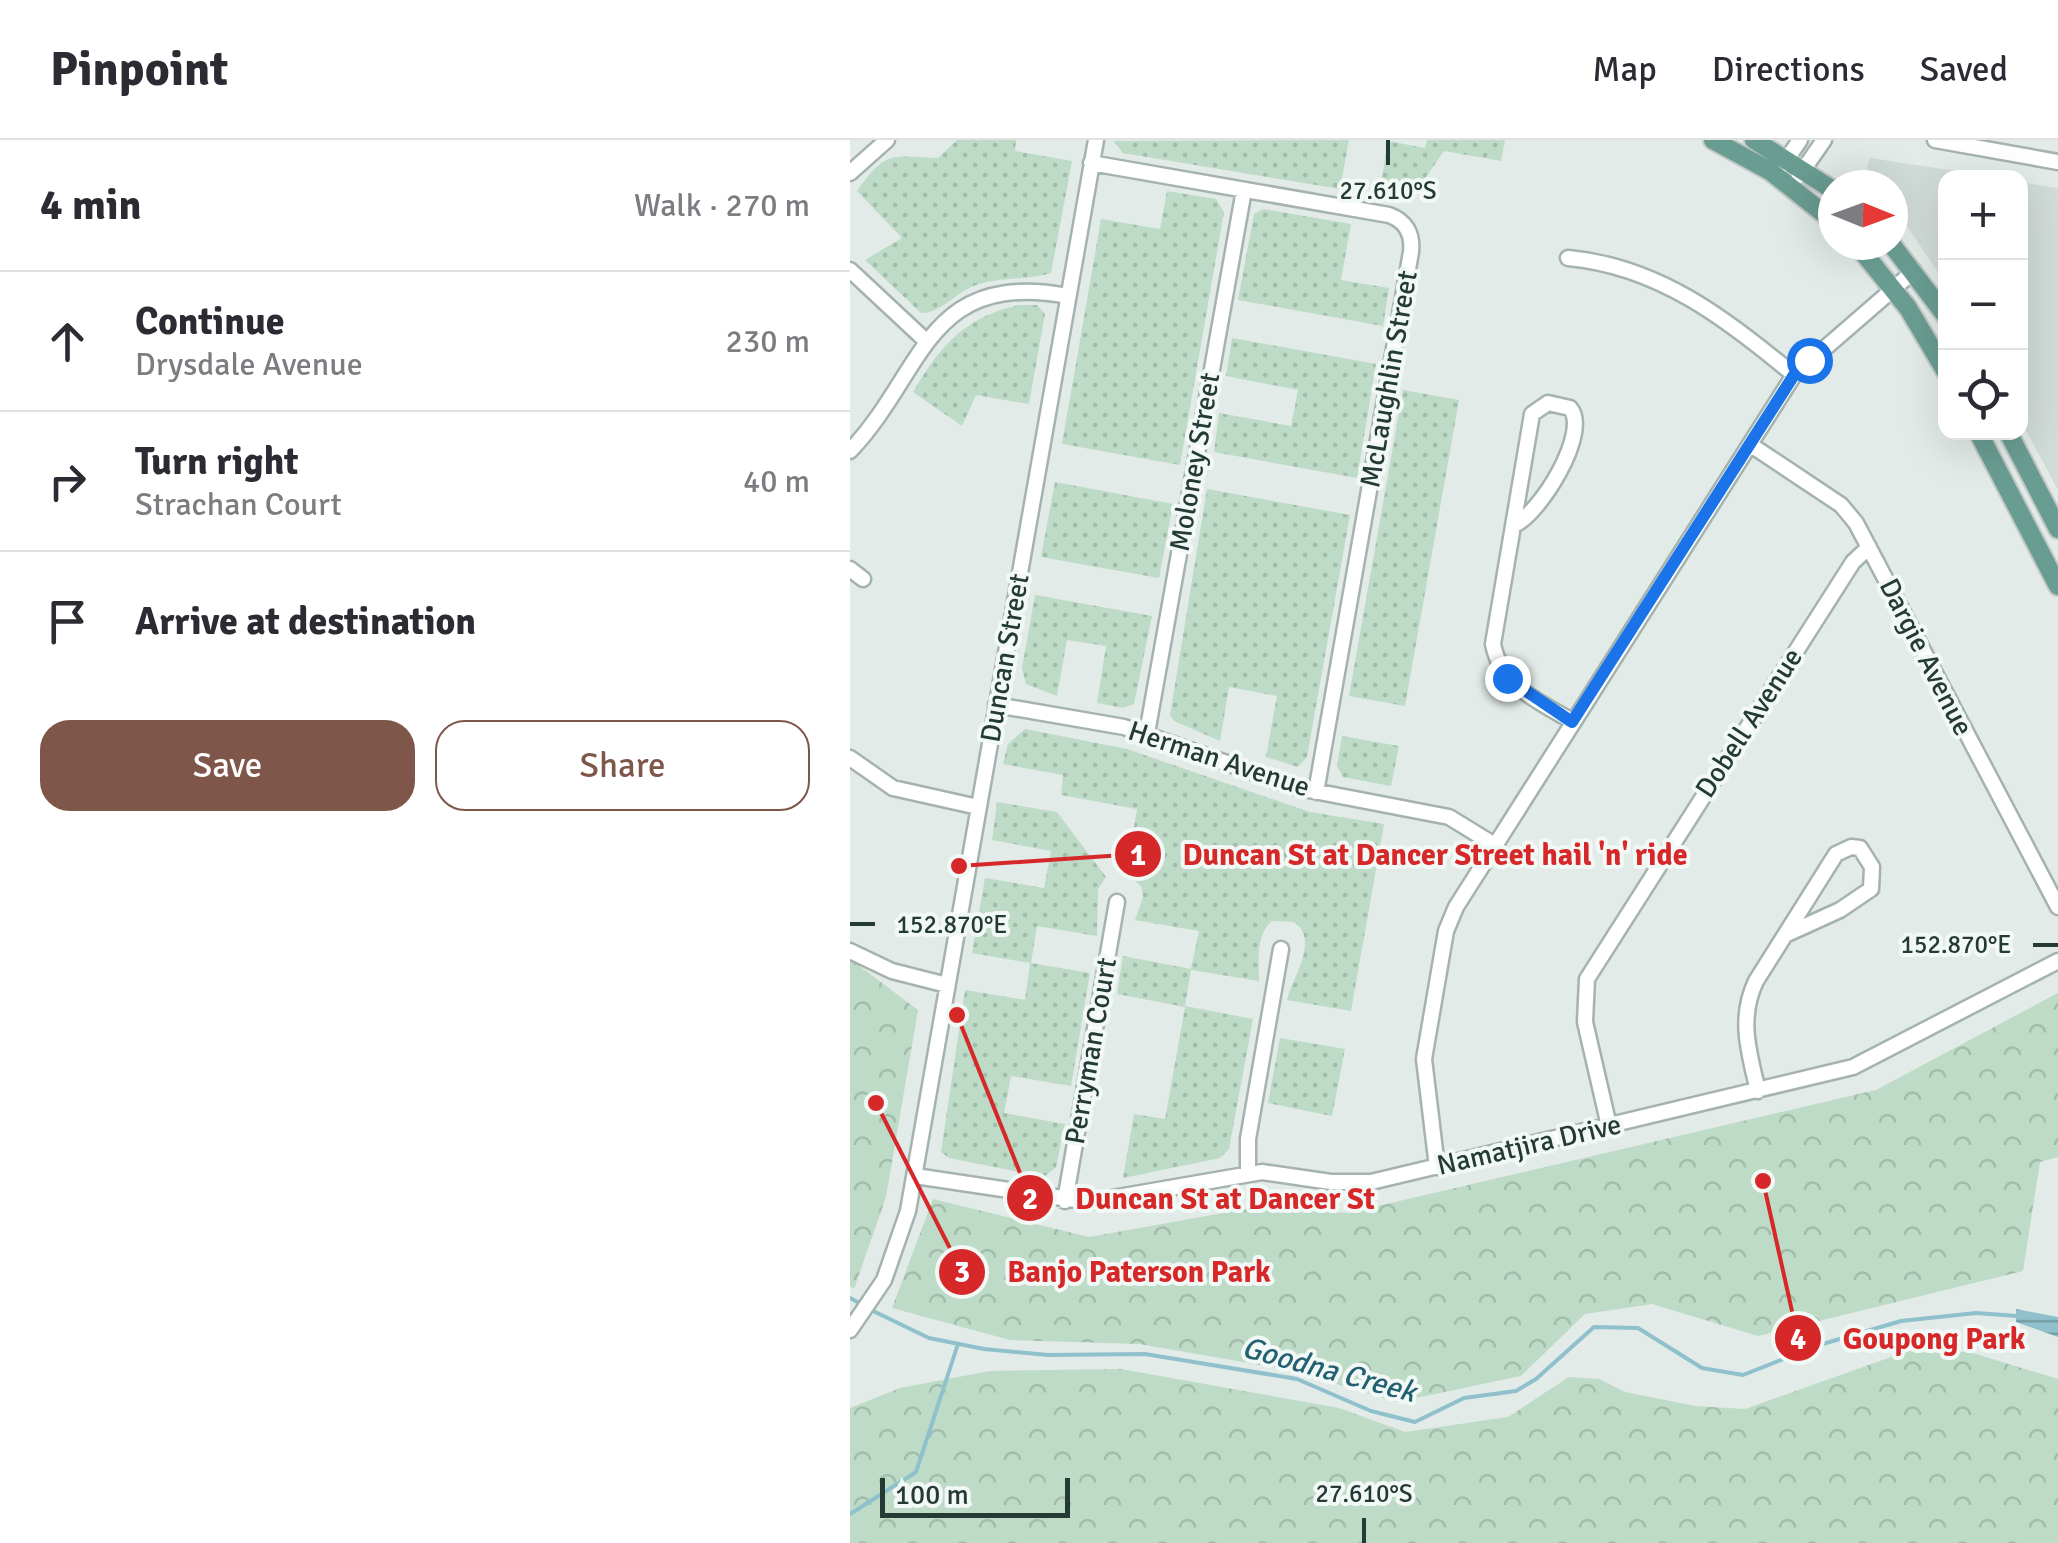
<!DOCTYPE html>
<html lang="en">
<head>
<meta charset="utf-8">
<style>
  :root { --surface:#fff; --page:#f2f2f3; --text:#2b2b33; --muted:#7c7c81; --line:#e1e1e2; --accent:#7f564a }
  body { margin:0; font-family:Signika,sans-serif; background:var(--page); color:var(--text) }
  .controls { position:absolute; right:30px; top:30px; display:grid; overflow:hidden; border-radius:20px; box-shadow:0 10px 40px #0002 }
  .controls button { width:90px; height:90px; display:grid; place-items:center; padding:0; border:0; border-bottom:2px solid var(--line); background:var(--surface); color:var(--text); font:50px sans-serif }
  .compass { position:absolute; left:968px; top:30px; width:90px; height:90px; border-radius:50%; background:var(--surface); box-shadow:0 10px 40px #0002; rotate:91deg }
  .scale { position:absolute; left:30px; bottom:25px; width:190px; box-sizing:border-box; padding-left:10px; border:5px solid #243b35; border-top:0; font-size:28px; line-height:35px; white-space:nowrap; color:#243b35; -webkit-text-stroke:8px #f2f8f5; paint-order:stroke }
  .stop { position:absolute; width:30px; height:30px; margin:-22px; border:8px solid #1a73e8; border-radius:50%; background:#fff }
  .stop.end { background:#1a73e8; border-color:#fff; box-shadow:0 2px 10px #0008 }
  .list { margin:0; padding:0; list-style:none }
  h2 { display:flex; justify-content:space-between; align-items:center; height:130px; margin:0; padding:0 40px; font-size:42px }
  h2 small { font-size:32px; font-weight:400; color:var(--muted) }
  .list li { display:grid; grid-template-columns:65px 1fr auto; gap:30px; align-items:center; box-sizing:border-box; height:140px; padding:0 40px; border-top:2px solid var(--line) }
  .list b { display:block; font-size:38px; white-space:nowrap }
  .list p { margin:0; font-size:32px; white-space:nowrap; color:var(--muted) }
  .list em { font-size:32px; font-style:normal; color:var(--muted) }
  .actions { display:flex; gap:20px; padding:30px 40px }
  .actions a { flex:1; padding:22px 0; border:2px solid var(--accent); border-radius:30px; text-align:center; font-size:35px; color:var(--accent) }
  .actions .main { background:var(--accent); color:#fff }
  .icon { flex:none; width:55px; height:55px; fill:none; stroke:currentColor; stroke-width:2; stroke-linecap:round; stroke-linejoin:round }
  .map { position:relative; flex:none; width:1208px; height:1403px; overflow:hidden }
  header { display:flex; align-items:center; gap:60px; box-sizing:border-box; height:140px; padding:0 50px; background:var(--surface); border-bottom:2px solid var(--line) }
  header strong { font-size:48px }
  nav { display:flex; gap:55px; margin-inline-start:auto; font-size:35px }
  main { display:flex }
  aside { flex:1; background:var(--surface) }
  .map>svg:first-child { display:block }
</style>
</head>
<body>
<header>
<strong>Pinpoint</strong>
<nav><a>Map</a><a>Directions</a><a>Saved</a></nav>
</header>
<main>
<aside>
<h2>4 min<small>Walk · 270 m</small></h2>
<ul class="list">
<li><svg class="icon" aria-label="ahead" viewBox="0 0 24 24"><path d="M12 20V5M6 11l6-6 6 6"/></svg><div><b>Continue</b><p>Drysdale Avenue</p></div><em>230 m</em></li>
<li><svg class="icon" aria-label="right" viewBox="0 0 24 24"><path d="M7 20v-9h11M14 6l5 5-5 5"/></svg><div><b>Turn right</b><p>Strachan Court</p></div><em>40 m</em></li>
<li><svg class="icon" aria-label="arrive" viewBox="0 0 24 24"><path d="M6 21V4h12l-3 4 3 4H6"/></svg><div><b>Arrive at destination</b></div></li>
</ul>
<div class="actions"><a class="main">Save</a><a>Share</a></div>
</aside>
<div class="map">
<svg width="1208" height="1403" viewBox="0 0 1208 1403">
  <defs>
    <pattern id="grass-dots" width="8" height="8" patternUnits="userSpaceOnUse" patternTransform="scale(2.5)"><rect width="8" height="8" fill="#bddbc6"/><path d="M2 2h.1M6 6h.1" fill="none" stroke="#a2bdab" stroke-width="1.8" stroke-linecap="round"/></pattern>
    <pattern id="forest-crowns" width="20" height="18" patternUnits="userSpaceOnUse" patternTransform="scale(2.5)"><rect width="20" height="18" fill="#bddbc6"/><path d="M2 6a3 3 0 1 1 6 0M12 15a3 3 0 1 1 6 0" fill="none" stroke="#a2bdab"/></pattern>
    <pattern id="water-rules" width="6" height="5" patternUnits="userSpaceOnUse" patternTransform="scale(2.5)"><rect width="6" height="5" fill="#8fc0cc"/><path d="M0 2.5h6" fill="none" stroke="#759da6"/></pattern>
  </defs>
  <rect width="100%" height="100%" fill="#e2ebe8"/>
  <path fill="#d1dbd7" d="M1020,18L1146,37L1096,38L1095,143L1043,65V45H1029L1017,28Z
    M1170,42L1208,48V350L1171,281Z"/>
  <path fill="url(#grass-dots)" d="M107,0H166L165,11L222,21L201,133C174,141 148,136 121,147C104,155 89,174 71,173L15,120L52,98L7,51C36,10 41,16 88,18Z
    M499,0L490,49L273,13L264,1Z
    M577,0H655L651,21L594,11L560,60L529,55L538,1L575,8Z
    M317,51L366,59L374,72L330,325L212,304L251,79L310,89Z
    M413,69L501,84L491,140L539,148L533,186L388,160L404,74Z
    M170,165H187L195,174L179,264L126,255L112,286L63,252C90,206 115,176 170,165Z
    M382,198L526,224L507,338L364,312L369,273L441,286L448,250L376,236Z
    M553,250L609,260L555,566L499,556Z
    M205,342L323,364L309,438L191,417Z
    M357,349L500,375L457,617L448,627L416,617L427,556L379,547L370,601L324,581L320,575Z
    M185,455L302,476L284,564L273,568L247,563L256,506L217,500L207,556L176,544L172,528Z
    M175,589L277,609L460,672L534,684L501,871L437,860C443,836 470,800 444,782L422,781C405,796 409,820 409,841L341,830L335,866L403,879L379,1009L370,1018L273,1038L284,974L315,979L335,867L267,854L273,816L341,829L349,791L285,780L293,757L291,746L276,733L287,669L211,655L213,635L153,624L158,604Z
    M492,596L549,606L541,646L493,637L487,626Z
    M147,662L207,672L256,737L248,749L247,796L187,786L181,823L240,833L221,946L161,936L154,973L215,984L206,1027L194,1037L99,1018L91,1012L115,850L175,860L180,823L122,813L135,738L194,748L201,711L142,700Z
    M430,898L495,909L482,976L418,963Z"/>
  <path fill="url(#forest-crowns)" d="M0,819L68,870L36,1057L4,1149L0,1146Z
    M1208,853V1017L1190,1022L1173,1131L908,1196L802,1164L735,1174L671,1236L547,1262L445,1231L289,1204L160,1200L42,1168L83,1059L239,1097L407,1067L498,1073L1026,950Z
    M1058,1211L1119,1212L1208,1239V1403H0V1268L50,1248L140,1231L271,1229L489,1268L555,1292L658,1277L719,1237L749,1239L775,1252L845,1266L895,1269Z"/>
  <path fill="url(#water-rules)" d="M1166,1169L1208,1177V1197L1166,1182Z"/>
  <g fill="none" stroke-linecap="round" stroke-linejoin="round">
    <path stroke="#8fc0cc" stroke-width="4" d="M0,1158L13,1165
      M21,1170L79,1198L134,1209L198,1215L295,1214L447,1239L521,1271L565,1282L614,1258L666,1251L686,1239L744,1187L788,1188L852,1228L893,1235L966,1206L1051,1181L1126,1173L1167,1176
      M0,1374L66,1332L108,1204"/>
    <g stroke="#a5b3af" stroke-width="19">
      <path id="minor" d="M1085,0L1208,22
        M241,23L539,75C556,81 563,94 561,112L466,652
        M932,26L950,0
        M0,33L37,0
        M949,36L974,0
        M718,118C808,126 877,179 944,235
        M0,130L75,200
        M901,305L991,365L1006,383L1208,767
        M0,311C76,231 75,130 218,156
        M664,385C689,375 741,292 720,268L698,263L682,274L643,504C651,546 688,561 722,581
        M0,429L13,439
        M146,565L274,587L448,648L599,677L643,704
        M297,593L394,50
        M0,618L43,648L128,667
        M0,811L42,831L97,845
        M908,951C899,913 888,878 906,841L986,714L1001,707L1010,708L1022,727L1021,749L990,770L935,795
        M759,986L735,882L737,839L1003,422L1019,407
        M587,1027L574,919L596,791L606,767L944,235L1064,131
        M398,1033V999L431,809
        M65,1036L239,1062L412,1032L481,1042H521L1003,927L1208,821
        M215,1061L267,762
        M0,1190L34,1140L58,1071L246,0"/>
    </g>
    <g stroke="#c2c8c6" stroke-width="22">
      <path id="major" d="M863,0L920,31L983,81
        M904,0L983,50
        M1007,105L1058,168L1096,232
        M1042,105L1096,176
        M1128,292L1208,446
        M1158,292L1208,389"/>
    </g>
    <use href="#minor" stroke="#fff" stroke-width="14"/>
    <use href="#major" stroke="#6a9d92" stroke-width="18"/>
  </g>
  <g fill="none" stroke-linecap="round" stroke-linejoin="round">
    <path stroke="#1a73e8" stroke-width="12" d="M657,538L722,582L944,235L959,220"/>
  </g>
  <path fill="none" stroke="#243b35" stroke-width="4" d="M538,25V0M0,784H25M1183,805H1208M514,1403V1378"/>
  <g text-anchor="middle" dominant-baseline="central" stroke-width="8" stroke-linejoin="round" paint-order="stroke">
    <g font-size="28" fill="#243b35" stroke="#f2f8f5">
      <text transform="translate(539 239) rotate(-80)">McLaughlin Street</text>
      <text transform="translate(345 322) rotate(-80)">Moloney Street</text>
      <text transform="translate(1076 517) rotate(63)">Dargie Avenue</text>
      <text transform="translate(155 518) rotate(-80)">Duncan Street</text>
      <text transform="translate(899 583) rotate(-57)">Dobell Avenue</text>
      <text transform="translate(369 619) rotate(18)">Herman Avenue</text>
      <text transform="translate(241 911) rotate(-80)">Perryman Court</text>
      <text transform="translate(679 1005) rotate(-13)">Namatjira Drive</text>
    </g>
    <g font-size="30" font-style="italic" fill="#236172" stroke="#f2f8f5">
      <text transform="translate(479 1230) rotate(15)">Goodna Creek</text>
    </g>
  </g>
  <g font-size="25" text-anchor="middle" fill="#243b35" stroke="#f2f8f5" stroke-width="8" stroke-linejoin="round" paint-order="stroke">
    <text x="538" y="59">27.610°S</text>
    <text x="102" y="793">152.870°E</text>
    <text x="1106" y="813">152.870°E</text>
    <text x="514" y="1362">27.610°S</text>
  </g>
  <path fill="none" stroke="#d62828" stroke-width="4" d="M109 726L288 714M107 875L180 1058M26 963L112 1132M913 1041L948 1198"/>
  <g fill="#d62828" stroke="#f2f8f5" stroke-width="4">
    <circle cx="109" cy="726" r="10"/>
    <circle cx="107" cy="875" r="10"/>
    <circle cx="26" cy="963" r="10"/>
    <circle cx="913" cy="1041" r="10"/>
    <circle cx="288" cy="714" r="25"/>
    <circle cx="180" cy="1058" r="25"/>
    <circle cx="112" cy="1132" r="25"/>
    <circle cx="948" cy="1198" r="25"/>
  </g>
  <g font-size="30" text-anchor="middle" font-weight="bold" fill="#fff">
    <text x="288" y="725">1</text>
    <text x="180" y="1069">2</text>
    <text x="112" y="1142">3</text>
    <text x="948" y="1209">4</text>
  </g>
  <g font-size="30" text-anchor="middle" font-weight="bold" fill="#d62828" stroke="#f2f8f5" stroke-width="8" stroke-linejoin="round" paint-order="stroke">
    <text x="585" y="725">Duncan St at Dancer Street hail 'n' ride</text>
    <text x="375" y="1069">Duncan St at Dancer St</text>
    <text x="289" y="1142">Banjo Paterson Park</text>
    <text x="1084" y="1209">Goupong Park</text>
  </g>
</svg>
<div class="controls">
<button>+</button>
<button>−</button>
<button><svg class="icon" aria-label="locate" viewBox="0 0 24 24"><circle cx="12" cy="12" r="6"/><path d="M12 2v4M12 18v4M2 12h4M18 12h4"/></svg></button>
</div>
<svg class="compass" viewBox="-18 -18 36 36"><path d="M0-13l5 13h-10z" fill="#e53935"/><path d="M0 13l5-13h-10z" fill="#7c7c81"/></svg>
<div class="scale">100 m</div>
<div class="stop" style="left:959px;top:220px"></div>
<div class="stop end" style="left:657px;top:538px"></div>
</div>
</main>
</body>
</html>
